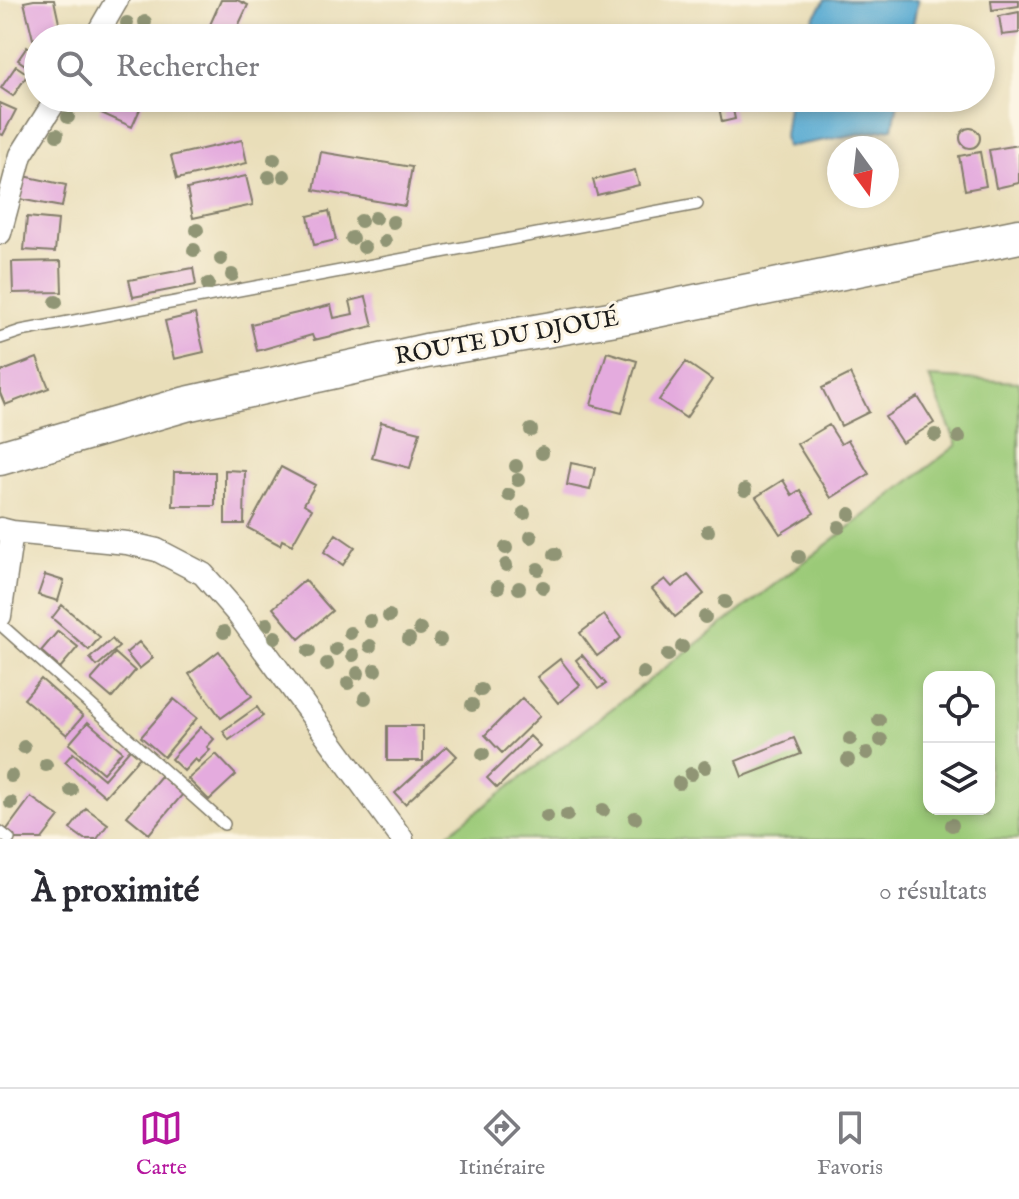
<!DOCTYPE html>
<html lang="fr">
<head>
<meta charset="utf-8">
<style>
  :root { --surface:#fff; --page:#f7f7f7; --text:#2b2b33; --muted:#7c7c81; --line:#e1e1e2; --accent:#b5179e }
  body { margin:0; font-family:"IM FELL English",serif; background:var(--page); color:var(--text) }
  .controls { position:absolute; right:24px; bottom:24px; display:grid; overflow:hidden; border-radius:16px; box-shadow:0 4px 12px #0003 }
  .controls button { width:72px; height:72px; display:grid; place-items:center; padding:0; border:0; border-bottom:2px solid var(--line); background:var(--surface); color:var(--text); font:40px sans-serif }
  .compass { position:absolute; left:827px; top:136px; width:72px; height:72px; border-radius:50%; background:var(--surface); box-shadow:0 4px 12px #0003; rotate:165deg }
  .list { margin:0; padding:0; list-style:none }
  h2 { display:flex; justify-content:space-between; align-items:center; height:104px; margin:0; padding:0 32px; font-size:34px }
  h2 small { font-size:26px; font-weight:400; color:var(--muted) }
  .icon { flex:none; width:44px; height:44px; fill:none; stroke:currentColor; stroke-width:2; stroke-linecap:round; stroke-linejoin:round }
  .map { position:relative; flex:none; width:1019px; height:839px; overflow:hidden }
  .search { position:absolute; background:var(--surface); box-shadow:0 4px 12px #0003; left:24px; right:24px; top:24px; height:88px; display:flex; align-items:center; gap:20px; box-sizing:border-box; padding:0 28px; border-radius:44px; color:var(--muted); font-size:30px }
  .sheet { height:248px; background:var(--surface) }
  nav { display:flex; justify-content:space-around; align-items:center; box-sizing:border-box; height:112px; border-top:2px solid var(--line); background:var(--surface); font-size:22px; color:var(--muted) }
  nav a { display:grid; justify-items:center; gap:4px }
  nav .on { color:var(--accent) }
  .map>svg:first-child { display:block }
</style>
</head>
<body>
<div class="map">
<svg width="1019" height="839" viewBox="0 0 1019 839">
  <rect width="100%" height="100%" fill="#fcf5e5"/>
  <filter id="ink" filterUnits="userSpaceOnUse"><feTurbulence type="fractalNoise" baseFrequency=".0125" numOctaves="2"/><feDisplacementMap in="SourceGraphic" scale="16" xChannelSelector="R" yChannelSelector="G"/><feConvolveMatrix kernelMatrix="1 2 1 2 8 2 1 2 1" color-interpolation-filters="sRGB"/></filter>
  <filter id="wash" filterUnits="userSpaceOnUse"><feTurbulence type="fractalNoise" baseFrequency=".006" numOctaves="4" result="noise"/><feDisplacementMap in="SourceGraphic" scale="32" xChannelSelector="R" yChannelSelector="G"/><feGaussianBlur stdDeviation="1.8" result="paint"/><feColorMatrix in="noise" values="0 0 0 0 0 0 0 0 0 0 0 0 0 0 0 0 0 1.4 0 .05"/><feComposite in="paint" operator="in"/></filter>
  <g filter="url(#wash)">
    <rect width="100%" height="100%" fill="#e9deb9"/>
    <path fill="#9bca78" stroke="#5c734a" stroke-width="2" fill-rule="evenodd" d="M929,377L1019,382V839H441L957,445ZM929,677H989V809H929Z"/>
    <path fill="#55a9d1" stroke="#386276" stroke-width="2" d="M825,0H918L910,38H801Z
      M789,98H899L893,128L786,147L784,136Z"/>
    <g id="blocks">
      <path fill="#e4abde" d="M34,0H54L61,32L33,39L24,2Z
        M221,0H237L248,5L233,37L209,27Z
        M991,0H1019V6L992,10Z
        M1019,12V33L1002,35L999,16Z
        M27,47L38,55V65L34,71L18,60Z
        M16,66L28,74L13,96L1,88Z
        M105,98H145L132,127L99,112Z
        M0,103L16,110L3,135L0,134Z
        M732,105L735,119L722,122L719,107Z
        M960 138a10 10 0 1 1 20 0a10 10 0 1 1-20 0Z
        M242,140L247,163L177,179L171,156Z
        M1019,145V183L996,188L989,150Z
        M321,152L412,167L405,206L314,190Z
        M980,152L986,186L965,190L959,156Z
        M635,170L639,185L597,195L593,180Z
        M24,176L66,185L62,207L19,199Z
        M246,176L253,205L193,218L187,189Z
        M329,211L336,240L314,245L308,216Z
        M27,217L58,220L55,252L24,250Z
        M61,261L62,292L13,293L12,262Z
        M193,268L196,285L133,297L129,280Z
        M366,297L373,326L314,340L312,335L257,351L251,324L331,305L334,318L353,314L350,301Z
        M195,314L204,352L174,359L165,321Z
        M607,352L637,361L622,413L591,405Z
        M37,358L49,388L5,405L0,393V372Z
        M686,362L712,380L686,418L659,400Z
        M850,374L869,412L841,426L822,388Z
        M918,397L934,423L902,443L885,417Z
        M381,422L420,432L410,468L372,458Z
        M829,425L841,444L848,440L869,474L831,498L797,444Z
        M571,463L595,468L590,490L567,485Z
        M281,467L315,485L304,504L312,509L292,545L282,540L280,545L248,528Z
        M225,470L245,471L244,524H225Z
        M174,472H215V506H173Z
        M783,480L792,495L800,490L814,513L780,534L756,497Z
        M336,534L355,547L343,565L324,552Z
        M45,575L64,581L58,601L38,595Z
        M688,575L704,594L675,617L652,589L665,579L672,587Z
        M305,580L332,611L299,639L273,608Z
        M62,605L100,637L89,650L52,618Z
        M604,615L621,638L597,656L580,633Z
        M58,631L78,647L60,668L41,651Z
        M112,639L119,647L97,666L90,658Z
        M139,642L153,658L139,669L126,653Z
        M219,651L252,696L221,718L189,674Z
        M115,653L135,671L112,698L91,680Z
        M582,655L606,684L598,689L576,660Z
        M560,659L580,685L558,703L537,677Z
        M41,679L83,716L67,735L24,699Z
        M522,698L540,716L502,753L485,735Z
        M174,699L197,718L164,757L141,737Z
        M257,707L263,716L229,740L223,731Z
        M88,722L122,751L103,773L69,744Z
        M387,726H423V761H387Z
        M201,727L214,739L207,747L210,750L198,762L195,759L184,771L171,759Z
        M530,736L540,746L497,788L487,778Z
        M794,738L801,754L742,777L736,761Z
        M447,746L457,756L405,804L395,793Z
        M130,749L140,757L105,796L65,762L73,753L104,779Z
        M216,754L236,775L209,800L188,779Z
        M161,776L183,794L149,834L127,816Z
        M31,797L59,817L42,839H14L5,832Z
        M86,808L108,824L97,839H84L70,829Z"/>
    </g>
  </g>
  <g filter="url(#ink)">
    <use href="#blocks" fill-opacity="0" stroke="#827d6a" stroke-width="2"/>
    <g fill="none" stroke-linecap="round" stroke-linejoin="round">
      <g stroke="#827d6a" stroke-width="14">
        <path id="lane" d="M0,338L21,331L697,204
          M0,624L224,824
          M0,832L9,839"/>
      </g>
      <g stroke="#827d6a" stroke-width="25">
        <path id="street" d="M95,38L117,0
          M0,233L21,155L57,98
          M0,529L12,532L127,543L157,550L203,574L237,613L402,839
          M0,616L12,532"/>
      </g>
      <g stroke="#827d6a" stroke-width="37">
        <path id="primary" d="M0,458L186,404L426,351L627,316L1019,236"/>
      </g>
      <use href="#lane" stroke="#fff" stroke-width="11"/>
      <use href="#street" stroke="#fff" stroke-width="22"/>
      <use href="#primary" stroke="#fff" stroke-width="34"/>
    </g>
    <g fill="#909574">
      <circle cx="145" cy="22" r="7"/>
      <circle cx="127" cy="23" r="7"/>
      <circle cx="68" cy="117" r="7"/>
      <circle cx="57" cy="135" r="7"/>
      <circle cx="274" cy="159" r="7"/>
      <circle cx="284" cy="176" r="7"/>
      <circle cx="269" cy="177" r="7"/>
      <circle cx="375" cy="218" r="7"/>
      <circle cx="361" cy="221" r="7"/>
      <circle cx="393" cy="222" r="7"/>
      <circle cx="197" cy="230" r="7"/>
      <circle cx="352" cy="238" r="7"/>
      <circle cx="385" cy="241" r="7"/>
      <circle cx="364" cy="247" r="7"/>
      <circle cx="194" cy="250" r="7"/>
      <circle cx="221" cy="259" r="7"/>
      <circle cx="232" cy="275" r="7"/>
      <circle cx="208" cy="284" r="7"/>
      <circle cx="56" cy="302" r="7"/>
      <circle cx="531" cy="430" r="7"/>
      <circle cx="935" cy="435" r="7"/>
      <circle cx="959" cy="437" r="7"/>
      <circle cx="542" cy="453" r="7"/>
      <circle cx="516" cy="466" r="7"/>
      <circle cx="518" cy="480" r="7"/>
      <circle cx="745" cy="490" r="7"/>
      <circle cx="509" cy="495" r="7"/>
      <circle cx="524" cy="513" r="7"/>
      <circle cx="850" cy="514" r="7"/>
      <circle cx="839" cy="527" r="7"/>
      <circle cx="708" cy="531" r="7"/>
      <circle cx="531" cy="537" r="7"/>
      <circle cx="506" cy="548" r="7"/>
      <circle cx="555" cy="554" r="7"/>
      <circle cx="799" cy="557" r="7"/>
      <circle cx="506" cy="565" r="7"/>
      <circle cx="538" cy="569" r="7"/>
      <circle cx="498" cy="587" r="7"/>
      <circle cx="543" cy="587" r="7"/>
      <circle cx="519" cy="588" r="7"/>
      <circle cx="725" cy="602" r="7"/>
      <circle cx="389" cy="616" r="7"/>
      <circle cx="705" cy="617" r="7"/>
      <circle cx="370" cy="621" r="7"/>
      <circle cx="267" cy="624" r="7"/>
      <circle cx="420" cy="629" r="7"/>
      <circle cx="224" cy="632" r="7"/>
      <circle cx="350" cy="633" r="7"/>
      <circle cx="275" cy="637" r="7"/>
      <circle cx="409" cy="639" r="7"/>
      <circle cx="440" cy="640" r="7"/>
      <circle cx="370" cy="646" r="7"/>
      <circle cx="682" cy="647" r="7"/>
      <circle cx="336" cy="649" r="7"/>
      <circle cx="309" cy="651" r="7"/>
      <circle cx="353" cy="655" r="7"/>
      <circle cx="668" cy="655" r="7"/>
      <circle cx="327" cy="664" r="7"/>
      <circle cx="375" cy="670" r="7"/>
      <circle cx="358" cy="673" r="7"/>
      <circle cx="643" cy="673" r="7"/>
      <circle cx="348" cy="683" r="7"/>
      <circle cx="481" cy="690" r="7"/>
      <circle cx="365" cy="698" r="7"/>
      <circle cx="472" cy="705" r="7"/>
      <circle cx="879" cy="720" r="7"/>
      <circle cx="850" cy="739" r="7"/>
      <circle cx="881" cy="740" r="7"/>
      <circle cx="24" cy="747" r="7"/>
      <circle cx="867" cy="753" r="7"/>
      <circle cx="483" cy="754" r="7"/>
      <circle cx="848" cy="760" r="7"/>
      <circle cx="46" cy="765" r="7"/>
      <circle cx="705" cy="767" r="7"/>
      <circle cx="691" cy="774" r="7"/>
      <circle cx="11" cy="776" r="7"/>
      <circle cx="679" cy="783" r="7"/>
      <circle cx="71" cy="790" r="7"/>
      <circle cx="11" cy="803" r="7"/>
      <circle cx="603" cy="810" r="7"/>
      <circle cx="567" cy="815" r="7"/>
      <circle cx="547" cy="816" r="7"/>
      <circle cx="635" cy="818" r="7"/>
      <circle cx="952" cy="825" r="7"/>
    </g>
  </g>
  <g text-anchor="middle" dominant-baseline="central" stroke-width="6" stroke-linejoin="round" paint-order="stroke">
    <g font-size="24" fill="#1c1c1c" stroke="#fcf5e5">
      <text transform="translate(507 338) rotate(-10)">ROUTE DU DJOUÉ</text>
    </g>
  </g>
</svg>
<div class="controls">
<button><svg class="icon" aria-label="locate" viewBox="0 0 24 24"><circle cx="12" cy="12" r="6"/><path d="M12 2v4M12 18v4M2 12h4M18 12h4"/></svg></button>
<button><svg class="icon" aria-label="layers" viewBox="0 0 24 24"><path d="M12 4l9 5-9 5-9-5zM3 14l9 5 9-5"/></svg></button>
</div>
<svg class="compass" viewBox="-18 -18 36 36"><path d="M0-13l5 13h-10z" fill="#e53935"/><path d="M0 13l5-13h-10z" fill="#7c7c81"/></svg>
<div class="search"><svg class="icon" aria-label="search" viewBox="0 0 24 24"><circle cx="10" cy="10" r="6"/><path d="M15 15l6 6"/></svg>Rechercher</div>
</div>
<section class="sheet">
<h2>À proximité<small>0 résultats</small></h2>
<ul class="list">
</ul>
</section>
<nav>
<a class="on"><svg class="icon" aria-label="map" viewBox="0 0 24 24"><path d="M3 6l6-2 6 2 6-2v14l-6 2-6-2-6 2zM9 4v14M15 6v14"/></svg>Carte</a>
<a><svg class="icon" aria-label="directions" viewBox="0 0 24 24"><path d="M12 3l9 9-9 9-9-9zM9 14v-3h6M13 9l2 2-2 2"/></svg>Itinéraire</a>
<a><svg class="icon" aria-label="saved" viewBox="0 0 24 24"><path d="M7 4h10v16l-5-4-5 4z"/></svg>Favoris</a>
</nav>
</body>
</html>
